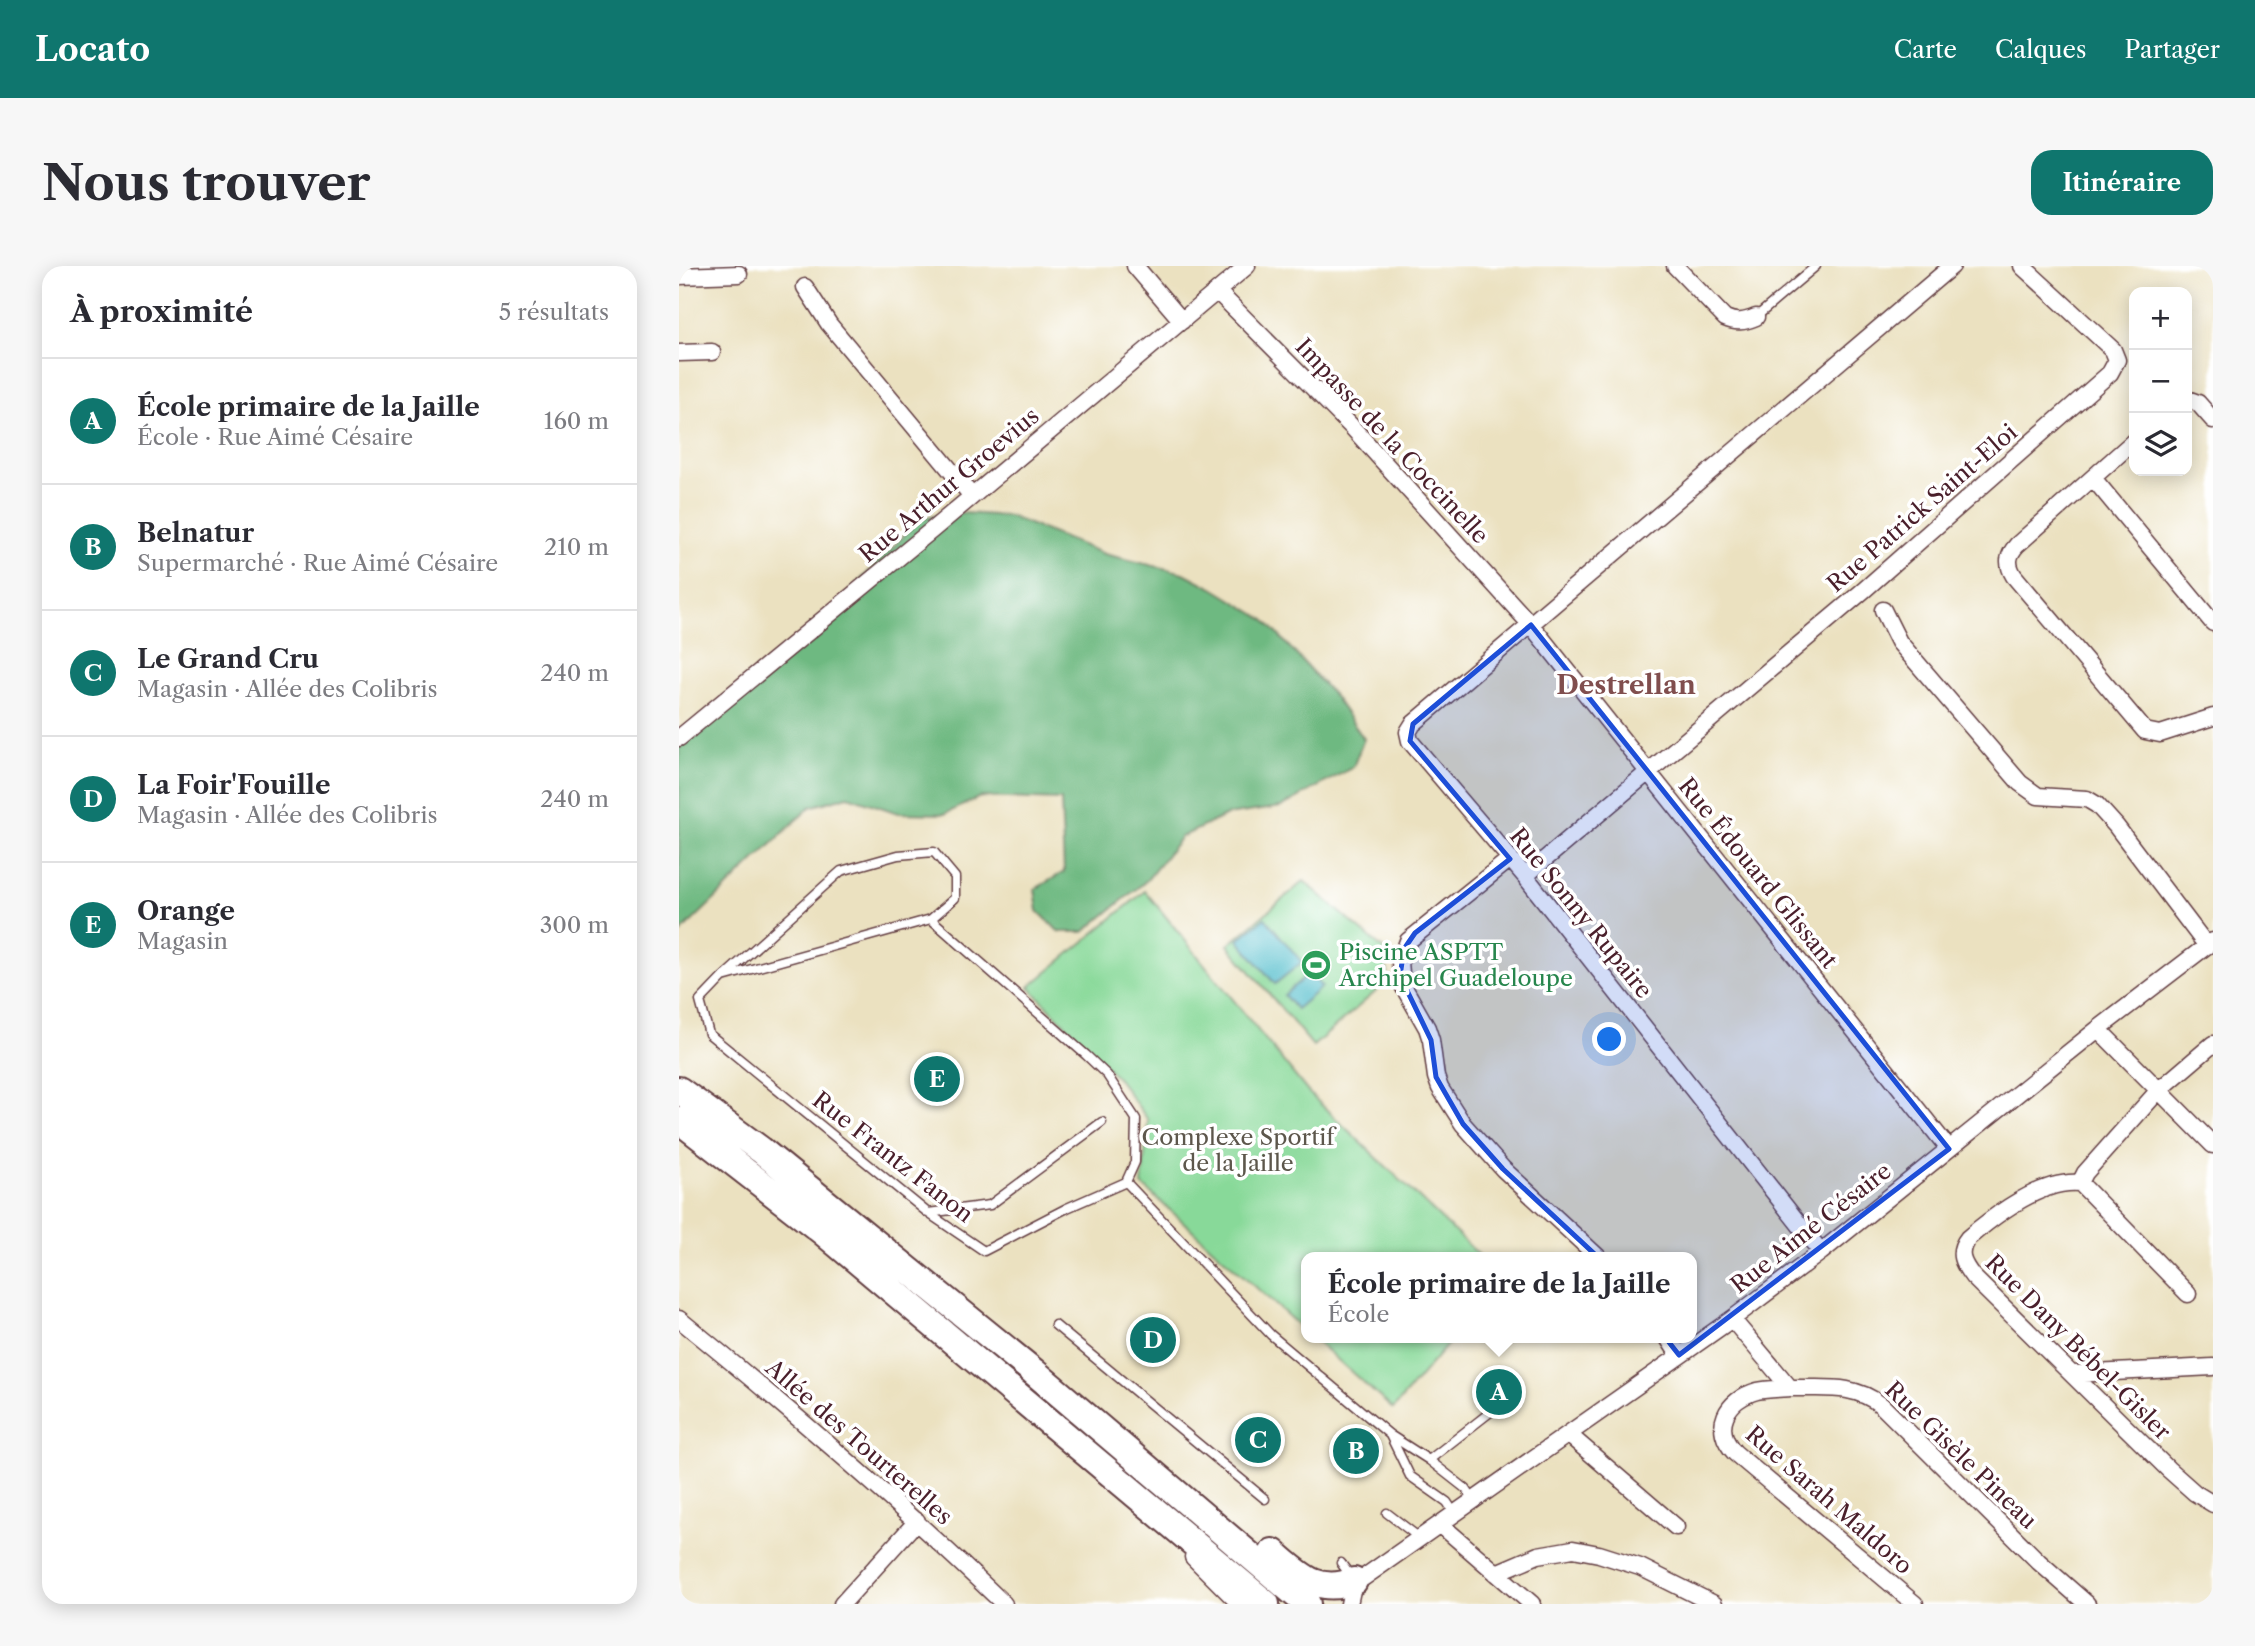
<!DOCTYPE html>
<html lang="fr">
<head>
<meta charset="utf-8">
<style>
  :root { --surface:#fff; --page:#f7f7f7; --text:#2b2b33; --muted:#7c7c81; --line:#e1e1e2; --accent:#0f766e }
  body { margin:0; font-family:"Libre Caslon Text",serif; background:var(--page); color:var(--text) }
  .controls { position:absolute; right:21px; top:21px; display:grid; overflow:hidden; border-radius:14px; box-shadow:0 4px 18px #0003 }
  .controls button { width:63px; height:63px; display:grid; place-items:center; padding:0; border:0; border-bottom:2px solid var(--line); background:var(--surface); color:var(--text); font:35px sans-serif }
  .you { position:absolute; left:931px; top:774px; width:24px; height:24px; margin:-18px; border:5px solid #fff; border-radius:50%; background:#1a73e8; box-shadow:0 0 0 10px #1a73e833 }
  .badge { display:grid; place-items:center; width:46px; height:46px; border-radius:50%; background:var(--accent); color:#fff; font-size:23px; font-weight:700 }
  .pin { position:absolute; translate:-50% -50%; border:4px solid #fff; box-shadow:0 2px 7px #0006 }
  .popup { position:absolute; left:622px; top:986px; width:396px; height:91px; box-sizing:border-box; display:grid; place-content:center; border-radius:14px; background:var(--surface); filter:drop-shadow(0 2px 5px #0005); font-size:23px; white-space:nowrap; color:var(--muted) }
  .popup b { font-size:26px; color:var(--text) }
  .popup::after { content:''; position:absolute; left:50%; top:100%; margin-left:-14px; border:14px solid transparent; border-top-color:var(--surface) }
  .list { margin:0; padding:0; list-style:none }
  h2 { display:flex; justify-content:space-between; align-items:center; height:91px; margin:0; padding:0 28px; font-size:30px }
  h2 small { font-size:23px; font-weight:400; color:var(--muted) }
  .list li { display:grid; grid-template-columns:46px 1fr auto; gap:21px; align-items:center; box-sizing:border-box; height:126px; padding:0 28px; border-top:2px solid var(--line) }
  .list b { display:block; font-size:26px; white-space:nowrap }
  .list p { margin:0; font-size:23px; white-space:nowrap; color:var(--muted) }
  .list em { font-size:23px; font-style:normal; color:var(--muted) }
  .icon { flex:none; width:38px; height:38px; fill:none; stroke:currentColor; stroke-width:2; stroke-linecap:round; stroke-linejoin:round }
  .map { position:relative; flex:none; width:1534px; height:1338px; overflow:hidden; border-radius:21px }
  header { display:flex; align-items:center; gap:42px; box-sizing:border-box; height:98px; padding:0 35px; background:var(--accent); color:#fff }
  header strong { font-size:33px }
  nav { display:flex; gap:38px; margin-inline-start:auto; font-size:24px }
  .intro { display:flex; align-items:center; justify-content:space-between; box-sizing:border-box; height:168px; padding:0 42px }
  h1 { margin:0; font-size:49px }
  .button { padding:18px 32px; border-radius:21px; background:var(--accent); color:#fff; font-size:24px; font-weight:700 }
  main { display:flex; gap:42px; padding:0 42px }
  aside { flex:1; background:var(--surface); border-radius:21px; box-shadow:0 4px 18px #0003 }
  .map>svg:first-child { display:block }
</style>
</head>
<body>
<header>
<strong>Locato</strong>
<nav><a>Carte</a><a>Calques</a><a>Partager</a></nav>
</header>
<div class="intro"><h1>Nous trouver</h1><a class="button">Itinéraire</a></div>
<main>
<aside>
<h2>À proximité<small>5 résultats</small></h2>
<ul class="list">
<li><span class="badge">A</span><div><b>École primaire de la Jaille</b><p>École · Rue Aimé Césaire</p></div><em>160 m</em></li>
<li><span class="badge">B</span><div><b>Belnatur</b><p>Supermarché · Rue Aimé Césaire</p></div><em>210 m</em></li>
<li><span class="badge">C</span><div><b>Le Grand Cru</b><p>Magasin · Allée des Colibris</p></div><em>240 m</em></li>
<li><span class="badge">D</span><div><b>La Foir'Fouille</b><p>Magasin · Allée des Colibris</p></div><em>240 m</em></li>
<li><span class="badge">E</span><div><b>Orange</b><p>Magasin</p></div><em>300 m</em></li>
</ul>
</aside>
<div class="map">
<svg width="1534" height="1338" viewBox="0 0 1534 1338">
  <rect width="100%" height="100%" fill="#fff"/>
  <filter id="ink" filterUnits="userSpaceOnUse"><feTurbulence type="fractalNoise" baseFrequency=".0143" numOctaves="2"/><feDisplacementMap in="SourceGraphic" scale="14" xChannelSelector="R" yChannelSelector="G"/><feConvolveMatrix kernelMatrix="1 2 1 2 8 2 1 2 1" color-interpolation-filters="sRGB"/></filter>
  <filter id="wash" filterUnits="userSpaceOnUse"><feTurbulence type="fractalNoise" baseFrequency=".00686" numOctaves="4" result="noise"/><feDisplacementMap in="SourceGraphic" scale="28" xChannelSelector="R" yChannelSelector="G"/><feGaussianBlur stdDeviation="1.57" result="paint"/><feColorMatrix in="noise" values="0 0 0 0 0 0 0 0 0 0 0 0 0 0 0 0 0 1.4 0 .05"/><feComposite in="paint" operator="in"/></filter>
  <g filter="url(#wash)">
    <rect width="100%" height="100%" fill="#ebe1c0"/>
    <path fill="#88d999" stroke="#697c62" stroke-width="2" d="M625,615L705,684L710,714L634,780L549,679Z
      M466,625L629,826L802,991H628L627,1066L463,919L469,854L440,814L350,721Z
      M634,1072H774L714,1143Z"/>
    <path fill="#6eb981" stroke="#5c6c56" stroke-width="2" d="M271,246L330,250L425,288L505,307L534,322L586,354L654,429L685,473L674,501L602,541L548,549L502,571L468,614L405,666H380L359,645L356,623L385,606L382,534L301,531L266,548L219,547L169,530L131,541L0,668V481L86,413L240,254Z"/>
    <path fill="#52becc" stroke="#4e6e7c" stroke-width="2" d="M586,652L623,696L596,718L559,674Z
      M630,707L643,721L617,743L605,729Z"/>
  </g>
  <g filter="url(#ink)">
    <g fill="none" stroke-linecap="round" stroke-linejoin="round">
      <g stroke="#623c41" stroke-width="11">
        <path id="service" d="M1077,51L1137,0
          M44,711L162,605L219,589L255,586L276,611V632L252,653L44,711L21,735L30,768L249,947L305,985L388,942L447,916L456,896L457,853L428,809L407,789L252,653
          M447,916L592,1069L711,1169L750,1194L787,1223L795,1235
          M249,947L311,939L423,856
          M376,1059L586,1233
          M711,1169L731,1210L768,1236L776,1248
          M750,1194L828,1133
          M708,1247L742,1273
          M662,1297L673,1312"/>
      </g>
      <g stroke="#623c41" stroke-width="19">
        <path id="minor" d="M456,0L503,55
          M996,0L1046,52C1057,57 1065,56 1077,51
          M0,10L60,8
          M126,21L150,58L292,229
          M538,25L672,160L852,359L1270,883
          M0,87L33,86
          M1508,133L1519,137L1534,154
          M1455,175L1338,279C1329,289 1327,297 1335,310L1466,465L1481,468L1534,451
          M1414,212L1534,357
          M1204,344L1220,376L1341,517L1359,530L1408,533L1418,539L1437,560L1528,680
          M0,472L253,264L568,0
          M831,593L729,675L721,696L723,718L748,762L752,774L757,811L761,822L784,858L824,903L919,991
          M846,610L1185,324L1431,107L1438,94L1434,84L1343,0
          M1419,763L1534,879
          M1534,778L1479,825L1406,907L1401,917C1363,913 1316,949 1289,972C1277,987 1284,998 1294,1011L1489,1203L1516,1227L1534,1238
          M1401,917L1509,1028
          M1142,986L846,610L731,475L729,466L734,458L1273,0
          M0,1053C112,1144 221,1238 325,1338
          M1053,1053L1111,1122C1145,1123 1174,1117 1202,1139L1360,1296L1408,1338
          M989,1072L1000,1089
          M1395,1108L1534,1101
          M1111,1122C1100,1123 1088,1123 1078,1125C1047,1134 1032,1162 1056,1187L1236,1338
          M889,1168L997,1261
          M762,1259L853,1338
          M514,1291L561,1338
          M817,1307L859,1289L894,1283L920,1288L961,1301L1035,1338
          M163,1338L238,1255
          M670,1338L675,1315L684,1312L1053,1053L1142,986L1419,763L1534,675"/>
      </g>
      <g stroke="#623c41" stroke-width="30">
        <path id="trunk" d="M0,824L82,884L354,1105L628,1338
          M0,854L144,966L587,1338
          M594,1286C621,1309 638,1329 675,1315"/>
      </g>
      <use href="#service" stroke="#fff" stroke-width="8"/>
      <use href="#minor" stroke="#fff" stroke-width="16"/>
      <use href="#trunk" stroke="#fff" stroke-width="26"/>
    </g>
  </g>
  <path fill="#1d4ed8" fill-opacity="0.2" stroke="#1d4ed8" stroke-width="5" stroke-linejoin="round" d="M852,359L1270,883L1000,1089L935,1006L824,903L784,858L757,811L752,774L721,710L725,683L736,667L831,593L731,475L734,458Z"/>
  <defs>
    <g id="stadium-disc" transform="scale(1.575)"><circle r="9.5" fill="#2e9e5b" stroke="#fff"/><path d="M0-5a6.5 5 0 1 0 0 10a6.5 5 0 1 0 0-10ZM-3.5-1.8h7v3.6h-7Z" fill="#fff"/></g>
  </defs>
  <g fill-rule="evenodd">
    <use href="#stadium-disc" x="637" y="699"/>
  </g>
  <g text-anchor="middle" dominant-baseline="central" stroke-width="7" stroke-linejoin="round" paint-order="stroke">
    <g font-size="23" fill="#4a1f2b" stroke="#fff">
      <text transform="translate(713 175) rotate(47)">Impasse de la Coccinelle</text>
      <text transform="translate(270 219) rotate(-40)">Rue Arthur Groevius</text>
      <text transform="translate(1243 242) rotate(-41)">Rue Patrick Saint-Eloi</text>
      <text transform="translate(1079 607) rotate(51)">Rue Édouard Glissant</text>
      <text transform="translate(902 647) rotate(51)">Rue Sonny Rupaire</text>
      <text transform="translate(214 891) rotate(38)">Rue Frantz Fanon</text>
      <text transform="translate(1132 962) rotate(-38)">Rue Aimé Césaire</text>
      <text transform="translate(1399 1081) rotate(45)">Rue Dany Bébel-Gisler</text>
      <text transform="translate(180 1176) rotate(41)">Allée des Tourterelles</text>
      <text transform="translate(1282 1189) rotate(44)">Rue Gisèle Pineau</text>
      <text transform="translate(1150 1234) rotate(41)">Rue Sarah Maldoro</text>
    </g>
    <g font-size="23" fill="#27864d" stroke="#fff" text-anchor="start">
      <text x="660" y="686">Piscine ASPTT<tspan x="660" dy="26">Archipel Guadeloupe</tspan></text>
    </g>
    <g font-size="23" fill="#5d574c" stroke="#fff">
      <text x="559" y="871">Complexe Sportif<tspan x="559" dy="26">de la Jaille</tspan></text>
    </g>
    <g font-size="26" font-weight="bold" fill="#804e4e" stroke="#fff">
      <text x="947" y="419">Destrellan</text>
    </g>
  </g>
</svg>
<div class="controls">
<button>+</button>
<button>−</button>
<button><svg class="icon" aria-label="layers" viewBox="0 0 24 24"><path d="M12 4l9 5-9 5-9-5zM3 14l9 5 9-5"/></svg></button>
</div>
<div class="you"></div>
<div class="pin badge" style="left:820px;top:1126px">A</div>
<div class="popup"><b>École primaire de la Jaille</b>École</div>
<div class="pin badge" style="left:677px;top:1185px">B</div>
<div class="pin badge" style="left:579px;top:1174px">C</div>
<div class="pin badge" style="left:474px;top:1074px">D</div>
<div class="pin badge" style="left:258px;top:813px">E</div>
</div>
</main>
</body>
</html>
